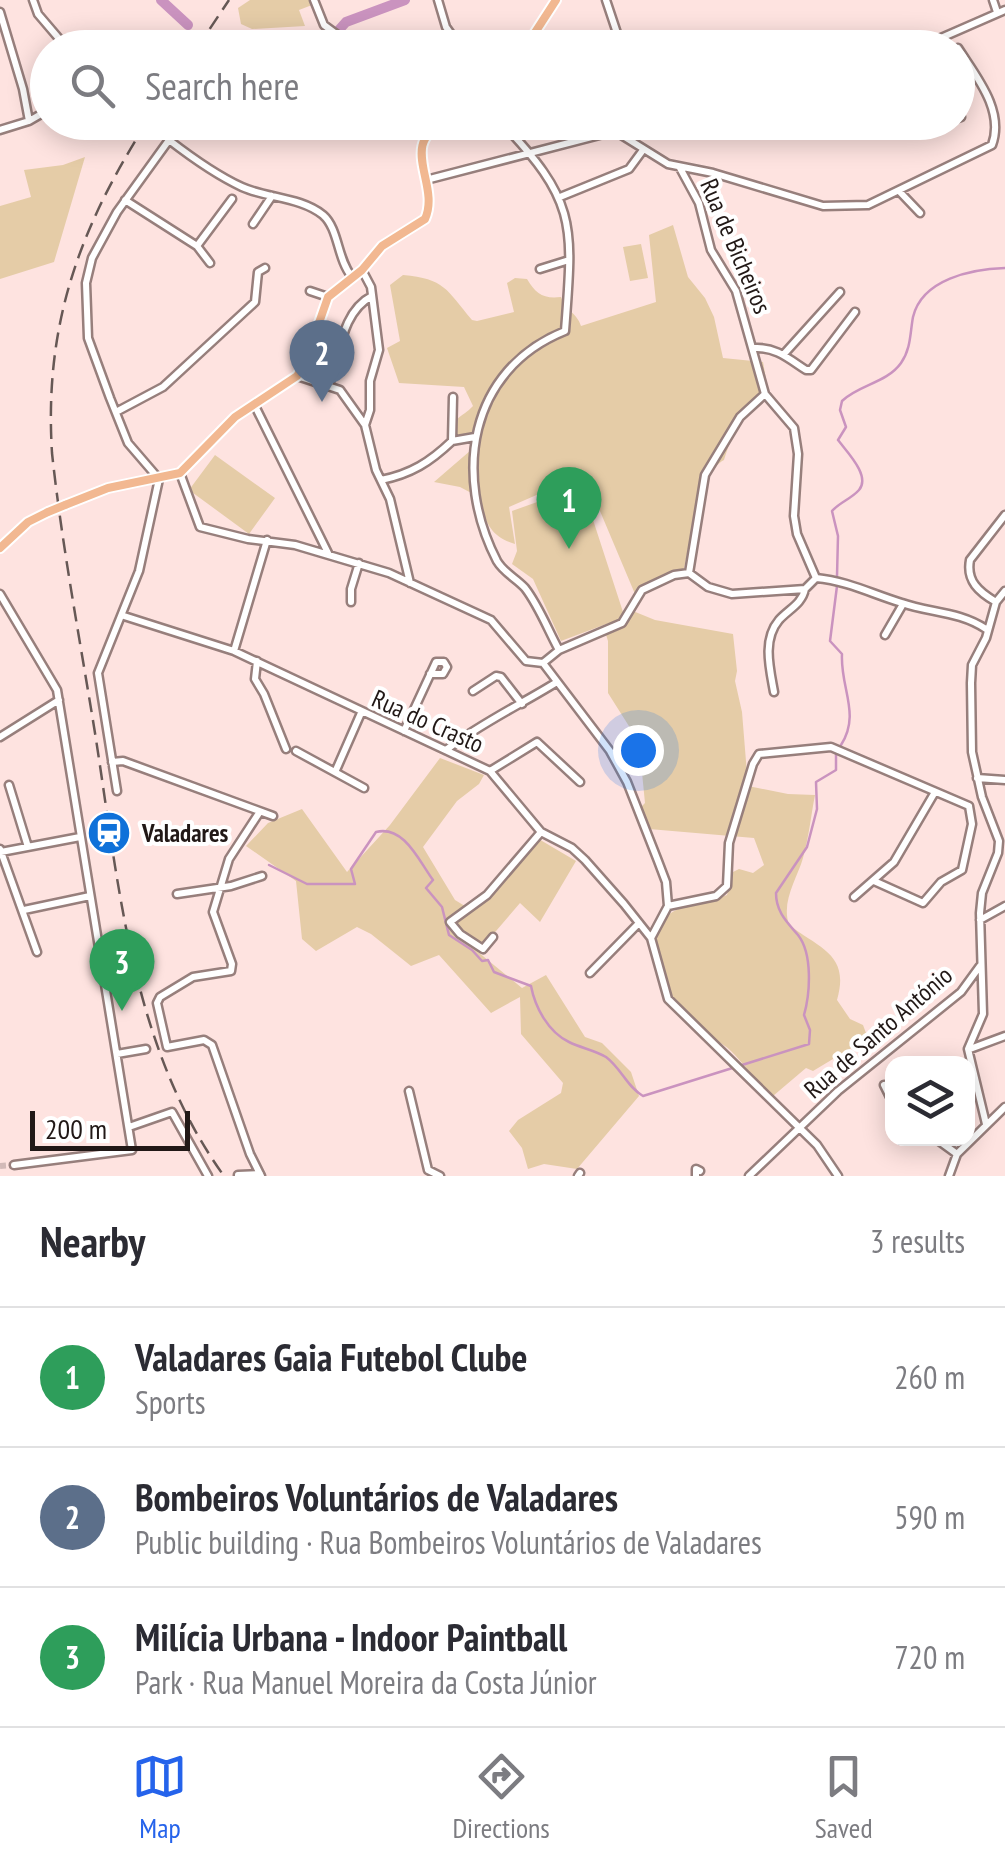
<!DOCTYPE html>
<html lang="en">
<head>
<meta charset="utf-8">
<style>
  :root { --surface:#fff; --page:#f7f7f7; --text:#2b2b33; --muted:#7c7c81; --line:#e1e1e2; --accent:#2563eb }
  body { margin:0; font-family:"PT Sans Narrow",sans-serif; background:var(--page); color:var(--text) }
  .controls { position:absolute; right:30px; bottom:30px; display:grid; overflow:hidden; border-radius:20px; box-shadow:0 5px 25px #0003 }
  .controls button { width:90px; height:90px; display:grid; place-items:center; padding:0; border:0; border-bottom:2px solid var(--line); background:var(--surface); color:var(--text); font:50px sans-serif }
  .scale { position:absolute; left:30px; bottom:25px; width:160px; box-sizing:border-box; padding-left:10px; border:5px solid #211816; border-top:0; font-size:28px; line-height:35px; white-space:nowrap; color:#211816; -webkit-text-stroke:8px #fff; paint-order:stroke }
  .you { position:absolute; left:638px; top:750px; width:35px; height:35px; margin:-25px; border:8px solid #fff; border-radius:50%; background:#1a73e8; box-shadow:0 0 0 15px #1a73e833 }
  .badge { display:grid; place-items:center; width:65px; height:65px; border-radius:50%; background:var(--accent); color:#fff; font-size:32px; font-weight:700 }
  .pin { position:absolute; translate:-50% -82px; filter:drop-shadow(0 2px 5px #0008) }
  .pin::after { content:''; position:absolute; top:52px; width:35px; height:30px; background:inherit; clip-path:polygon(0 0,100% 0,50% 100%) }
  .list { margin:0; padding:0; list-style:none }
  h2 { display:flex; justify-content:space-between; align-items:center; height:130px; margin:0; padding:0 40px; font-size:42px }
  h2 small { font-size:32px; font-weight:400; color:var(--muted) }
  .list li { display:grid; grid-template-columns:65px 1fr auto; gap:30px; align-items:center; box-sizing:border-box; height:140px; padding:0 40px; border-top:2px solid var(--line) }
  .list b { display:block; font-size:38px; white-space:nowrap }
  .list p { margin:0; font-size:32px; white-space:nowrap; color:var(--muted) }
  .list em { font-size:32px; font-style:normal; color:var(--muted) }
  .icon { flex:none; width:55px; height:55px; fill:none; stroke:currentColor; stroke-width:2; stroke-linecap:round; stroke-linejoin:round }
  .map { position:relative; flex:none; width:1005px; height:1176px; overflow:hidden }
  .search { position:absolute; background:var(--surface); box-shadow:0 5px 25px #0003; left:30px; right:30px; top:30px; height:110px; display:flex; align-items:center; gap:25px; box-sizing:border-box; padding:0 35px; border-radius:55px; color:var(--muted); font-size:38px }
  .sheet { height:550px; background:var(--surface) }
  nav { display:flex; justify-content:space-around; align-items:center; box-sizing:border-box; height:140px; border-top:2px solid var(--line); background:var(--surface); font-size:28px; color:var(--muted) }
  nav a { display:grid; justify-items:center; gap:5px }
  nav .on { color:var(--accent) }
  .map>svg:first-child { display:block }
</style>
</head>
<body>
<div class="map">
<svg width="1005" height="1176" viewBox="0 0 1005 1176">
  <rect width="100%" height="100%" fill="#fee3e0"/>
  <path fill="#e5cca7" d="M250,0H310L312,5L299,10L305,26L252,29L241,24L238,8Z
    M85,157L54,262L0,279V206L31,197L24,170L63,165Z
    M673,225L688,277L705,298L714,317L723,358L763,362L769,396C742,409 733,432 724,460C699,473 690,545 683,572C676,580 648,585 635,594L589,485L564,483L509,507L515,544C488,536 486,520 477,496L460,487L434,482L478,444L452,435C452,416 462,418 473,406L464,387L399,383L387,348L400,341L390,285L403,275C445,279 446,289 472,320L477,321L514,312L507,283L515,278L527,279C536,294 543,299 561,297C566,311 577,313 581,326L656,302L649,235Z
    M641,244L648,278L630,281L623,247Z
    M215,455L275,498L249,534L189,490Z
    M582,486L623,612L628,609L655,620L733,634L737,671L735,681L742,712L748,786L788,794L815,795C811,815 809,837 803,858C797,879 781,901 789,925C821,949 850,955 837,1000L850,1019L863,1025L866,1033L858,1044L813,1071L806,1068L773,1096C756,1082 746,1066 731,1051C721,1041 709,1038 698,1031C676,1015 643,943 663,920C679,902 706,903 727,895L733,872L739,869L753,873L764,865L754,838L649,829L640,808L645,803L639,742L608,693V641L604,628L609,623L561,641L533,579L512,564L517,551L512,511Z
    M440,758L484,775L479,784L457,801L423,847L455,900L473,911L499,889L537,838L576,861L540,922L520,903L478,952L522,988L546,975L585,1037L602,1043L631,1072L639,1096L577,1169L544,1164L528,1169L522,1148L509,1131L518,1120L561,1093L563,1083L521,1034L520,997L491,1013L439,955L411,966L371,934L357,927L316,951L302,939L296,881L246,846L268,823L302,809L347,872L390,825Z"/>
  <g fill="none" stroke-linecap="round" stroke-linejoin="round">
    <path stroke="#ca93bf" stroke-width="2.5" d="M837,576L838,536L832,511C840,502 851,499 859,490C871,476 847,452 838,440L846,427L840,410L842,401C858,385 887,383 901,363C911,349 910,333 913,317C922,279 972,269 1005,268
      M837,586L830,641L842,654C840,688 861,714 841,745
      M269,865L307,884H355L351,869L376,832C404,825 419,861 433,880L426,888L442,907L449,935L472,950L482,961L488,960L494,972L531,986C535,1007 548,1032 569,1042C581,1048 594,1050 606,1057C621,1068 627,1087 643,1096L809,1044L810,1030L804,1015C810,994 813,954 798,935C787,922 776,912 776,893L807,847L817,809L816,782L836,770V752"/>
    <path stroke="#ca93bf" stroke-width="10" d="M161,0L188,25
      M338,31L346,22L405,0
      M318,48L332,36"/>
    <path stroke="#d2bab8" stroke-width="6" stroke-dasharray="6 3" stroke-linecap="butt" d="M0,1166L14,1165"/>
    <g stroke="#977f7c" stroke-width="11">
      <path id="minor" d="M33,0L38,14L67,48
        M314,0L324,25L355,48
        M438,0L446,27L461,48
        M606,0L622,48
        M993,0L997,12
        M0,12L23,89L29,121
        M918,48L1005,10
        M958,118L961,117
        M163,122L169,140C191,157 216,175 242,187C266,198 301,197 323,215C339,229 337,259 352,277
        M501,122C578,202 573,225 565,331C468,370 453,476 497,561C504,573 516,578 525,588C539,606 548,630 559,650
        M886,122L891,128L925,122
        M0,130L29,121L48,110
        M615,131L668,164L713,173L823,206L868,205L992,145C1005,110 975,75 958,48
        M680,168L699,203L711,250L736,291L765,394L794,428L798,454L794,516L797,534L816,578
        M426,180L615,131L667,122
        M899,191L920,213
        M560,197L629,169L643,150
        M125,200L197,246L210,263
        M253,224L272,196
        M197,246L232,199
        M540,269L569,260
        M362,270L371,287L379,350L370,381V410L365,425
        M310,291L328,297
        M755,348C776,347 789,359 806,370H811L855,312
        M784,354L840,292
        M297,376L340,390L365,425L376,470L390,499L410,583
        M329,385C340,355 341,312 372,296
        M255,406L329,555
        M116,412L163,387L255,302L258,272L265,268
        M452,441L453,397
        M452,441L475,437
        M180,473L200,527L248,539L295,545L389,573L491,620L526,661L543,663L610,751L627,782L658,861L666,882L668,906L651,938
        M381,480C411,474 430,462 452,441
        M689,573L708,587L732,594L805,589L816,578C848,581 872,594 902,603C930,613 959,611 986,629
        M689,573L705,475L740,417L765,394
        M0,594L57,690L132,1150L14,1165
        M351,602V589L359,563
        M996,602C979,592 966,581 970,560L1005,515
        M124,616L234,651L490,771L541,832L572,848L585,860L624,904L651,938L668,999L817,1145L838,1176
        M885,635L903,604
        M234,651L267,540
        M257,661L255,679L264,694L286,749
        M543,663L559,650L622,623L642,590L674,575L689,573
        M473,691L496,676L501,677L522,704
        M774,692C770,669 762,640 779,620C789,609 802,604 805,589
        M404,731L436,662H444L447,667L443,674H430
        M0,737L59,700
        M446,750C481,723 520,705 557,682
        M296,751L364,788
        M112,762L123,761L273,816
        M336,770L361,713
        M490,771L537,742L580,782
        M977,778L1005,780
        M9,785L28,847
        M117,791L98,673L139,571L159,479L128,443L110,398L88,338L86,283L92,258L117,212L169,140
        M259,813L229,859L213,912L232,964L231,971L193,977L160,997L157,1003L167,1047L204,1040L212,1045L250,1154L261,1176
        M0,849L37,952
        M1,852L80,837
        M874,881L923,903L941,882L962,870L972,824L969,806
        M177,894L231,886L262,876
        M854,897L894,862L935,792
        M668,906L716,896L727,886L729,843L753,764L759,754L831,747L969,806
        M24,910L90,896
        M980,920L1005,906
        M493,937L483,949L460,934L450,922L487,895L541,832
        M590,973L639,923
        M970,1049L1005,1036
        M117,1054L146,1049
        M884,1085L892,1101
        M409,1091L428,1170
        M986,1124L968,1049L983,1014L980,913L982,893L998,853L999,841L982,797L972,752L971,683L972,665L986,638L996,602L1005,591
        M129,1127L172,1112L208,1176
        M935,1138L957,1154
        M428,1170L440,1176
        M238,1175L260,1174
        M578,1176L580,1173
        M696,1176V1169L700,1171
        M749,1176L838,1091L961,992L980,966
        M949,1176L957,1154L1005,1107"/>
    </g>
    <g stroke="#fff" stroke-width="12">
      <path id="major" d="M525,48L556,0
        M65,505L108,488L180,473L235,417L297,376L305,363L328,297L362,270L382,246L425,219C441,184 396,143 446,122
        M0,548L28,522L48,512"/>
    </g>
    <use href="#minor" stroke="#fff" stroke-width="6"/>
    <use href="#major" stroke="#f2b891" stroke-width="8"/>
    <path stroke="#665855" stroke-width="2.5" stroke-dasharray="15 8" stroke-linecap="butt" d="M197,48L229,0
      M147,122C79,229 44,325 52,453C62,546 80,640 95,733C119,885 131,1047 224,1176"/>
    <g stroke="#fff" stroke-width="12" stroke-linecap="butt">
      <path id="major-bridge" d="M48,512L65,505"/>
    </g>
    <use href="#major-bridge" stroke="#f2b891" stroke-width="8"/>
  </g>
  <defs>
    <g id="station-disc" transform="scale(2.25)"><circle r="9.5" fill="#0f71d9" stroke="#fff"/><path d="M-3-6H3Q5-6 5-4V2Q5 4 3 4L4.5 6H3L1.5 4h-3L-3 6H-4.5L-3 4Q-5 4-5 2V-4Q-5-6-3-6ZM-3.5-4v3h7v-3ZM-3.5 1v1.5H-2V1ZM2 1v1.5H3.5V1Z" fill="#fff"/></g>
  </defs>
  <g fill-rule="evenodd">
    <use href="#station-disc" x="109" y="833"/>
  </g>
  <g text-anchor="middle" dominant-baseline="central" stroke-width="8" stroke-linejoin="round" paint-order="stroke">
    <g font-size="25" fill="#211816" stroke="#fff">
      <text transform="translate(736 246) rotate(67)">Rua de Bicheiros</text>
      <text transform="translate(428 721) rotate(24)">Rua do Crasto</text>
      <text transform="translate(878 1032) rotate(-41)">Rua de Santo António</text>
    </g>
    <g font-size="25" font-weight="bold" fill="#211816" stroke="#fff" text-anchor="start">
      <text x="142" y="833">Valadares</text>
    </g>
  </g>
</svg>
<div class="controls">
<button><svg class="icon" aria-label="layers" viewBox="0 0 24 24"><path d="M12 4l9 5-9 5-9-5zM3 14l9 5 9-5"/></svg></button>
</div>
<div class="scale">200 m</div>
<div class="you"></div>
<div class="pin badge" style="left:569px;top:549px;background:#2e9e5b">1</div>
<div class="pin badge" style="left:322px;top:402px;background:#5c6f8a">2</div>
<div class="pin badge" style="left:122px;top:1011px;background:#2e9e5b">3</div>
<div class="search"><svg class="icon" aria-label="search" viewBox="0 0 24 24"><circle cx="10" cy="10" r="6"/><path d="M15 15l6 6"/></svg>Search here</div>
</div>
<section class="sheet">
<h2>Nearby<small>3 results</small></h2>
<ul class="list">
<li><span class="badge" style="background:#2e9e5b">1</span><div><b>Valadares Gaia Futebol Clube</b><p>Sports</p></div><em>260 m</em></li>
<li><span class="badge" style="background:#5c6f8a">2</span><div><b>Bombeiros Voluntários de Valadares</b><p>Public building · Rua Bombeiros Voluntários de Valadares</p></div><em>590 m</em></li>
<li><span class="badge" style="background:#2e9e5b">3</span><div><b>Milícia Urbana - Indoor Paintball</b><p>Park · Rua Manuel Moreira da Costa Júnior</p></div><em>720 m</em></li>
</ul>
</section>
<nav>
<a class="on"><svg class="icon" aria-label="map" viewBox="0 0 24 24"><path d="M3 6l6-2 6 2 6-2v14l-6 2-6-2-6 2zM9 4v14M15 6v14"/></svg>Map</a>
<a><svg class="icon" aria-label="directions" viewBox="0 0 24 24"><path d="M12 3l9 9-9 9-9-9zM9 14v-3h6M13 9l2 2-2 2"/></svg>Directions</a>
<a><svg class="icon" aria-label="saved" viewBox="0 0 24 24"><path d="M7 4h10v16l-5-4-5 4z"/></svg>Saved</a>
</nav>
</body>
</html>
